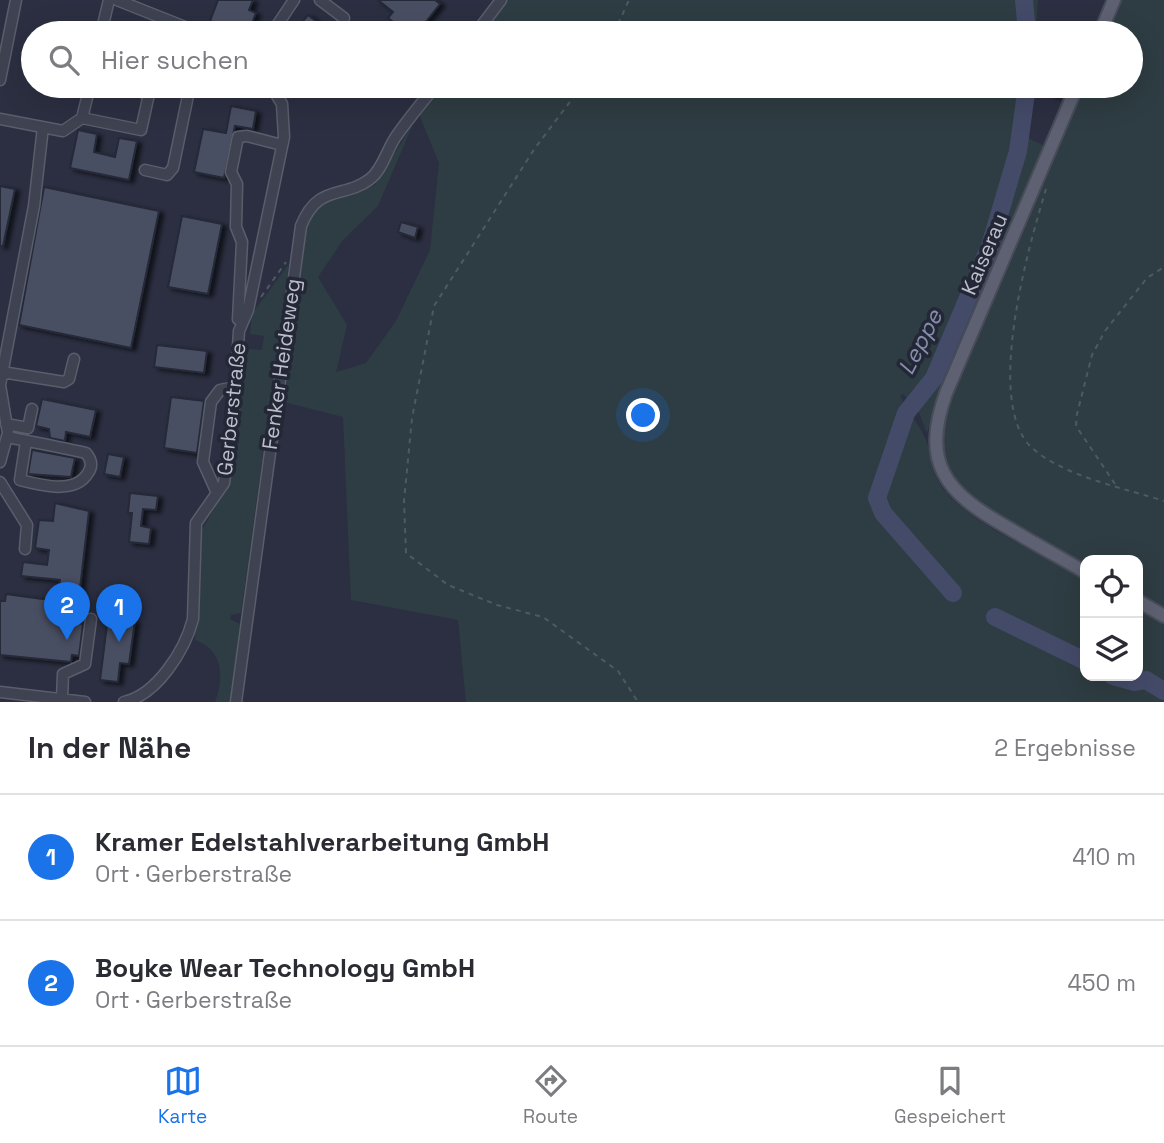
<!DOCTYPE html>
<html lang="de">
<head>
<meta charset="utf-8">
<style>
  :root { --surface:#fff; --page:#f2f2f3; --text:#2b2b33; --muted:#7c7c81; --line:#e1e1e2; --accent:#1a73e8 }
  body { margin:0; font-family:"Space Grotesk",sans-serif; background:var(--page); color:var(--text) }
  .controls { position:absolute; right:21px; bottom:21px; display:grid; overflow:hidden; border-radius:14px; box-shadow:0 7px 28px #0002 }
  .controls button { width:63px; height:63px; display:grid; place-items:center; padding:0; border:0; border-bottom:2px solid var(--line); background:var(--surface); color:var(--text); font:35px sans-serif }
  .you { position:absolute; left:644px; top:416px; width:24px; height:24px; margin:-18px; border:5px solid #fff; border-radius:50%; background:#1a73e8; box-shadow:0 0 0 10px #1a73e833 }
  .badge { display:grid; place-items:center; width:46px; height:46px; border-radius:50%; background:var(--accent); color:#fff; font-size:23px; font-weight:700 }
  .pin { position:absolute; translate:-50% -58px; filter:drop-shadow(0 2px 4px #0008) }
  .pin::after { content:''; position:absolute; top:37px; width:24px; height:21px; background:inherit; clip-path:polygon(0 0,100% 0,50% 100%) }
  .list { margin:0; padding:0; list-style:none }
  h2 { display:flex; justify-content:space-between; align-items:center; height:91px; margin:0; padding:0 28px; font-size:30px }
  h2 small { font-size:23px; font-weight:400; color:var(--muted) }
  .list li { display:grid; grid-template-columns:46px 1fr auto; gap:21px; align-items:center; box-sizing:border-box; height:126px; padding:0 28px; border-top:2px solid var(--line) }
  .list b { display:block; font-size:26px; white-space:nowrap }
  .list p { margin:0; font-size:23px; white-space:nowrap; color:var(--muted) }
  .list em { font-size:23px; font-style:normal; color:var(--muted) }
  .icon { flex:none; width:38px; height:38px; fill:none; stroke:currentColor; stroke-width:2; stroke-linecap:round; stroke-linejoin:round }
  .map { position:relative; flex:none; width:1164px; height:702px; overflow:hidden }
  .search { position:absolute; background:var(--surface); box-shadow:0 7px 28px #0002; left:21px; right:21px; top:21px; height:77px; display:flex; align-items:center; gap:18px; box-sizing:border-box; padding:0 24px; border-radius:38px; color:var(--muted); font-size:26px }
  .sheet { height:343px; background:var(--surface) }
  nav { display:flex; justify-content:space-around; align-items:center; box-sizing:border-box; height:98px; border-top:2px solid var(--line); background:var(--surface); font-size:19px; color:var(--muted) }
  nav a { display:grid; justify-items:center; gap:4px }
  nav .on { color:var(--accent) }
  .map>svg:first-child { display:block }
</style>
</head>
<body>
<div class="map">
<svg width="1164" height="702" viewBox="0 0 1164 702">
  <defs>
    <filter id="shadow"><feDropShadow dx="4.5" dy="2.5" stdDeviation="2" flood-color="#0009"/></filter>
  </defs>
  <rect width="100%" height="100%" fill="#2b2f41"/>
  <path fill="#2e3d43" d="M503,0H1038L1036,33H476Z
    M1121,0H1164V609L1138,594V560H1085V565C1039,538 952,505 942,447C940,429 946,411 951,393L1085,86H1131V33H1107Z
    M439,86H1032L1028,138L1045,146L940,392L927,433L919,413L903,394L900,396C908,413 921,426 927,443C932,456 931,471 940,484C964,522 1045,556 1085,578V676H1138V608L1164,623V702H466L458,620L351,600L343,417L280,401C284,367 293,242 309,219C323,197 351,193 375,185L413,124L378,206L343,240L318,277L347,325L336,372L366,363L396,321L430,250L439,163L419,114Z
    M289,264L241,613L231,615L230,619L240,624L231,702H215C224,678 224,650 195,640L201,532L231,479L248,349L262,350L264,336L250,334L252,314Z"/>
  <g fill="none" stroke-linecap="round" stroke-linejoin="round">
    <path stroke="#444b69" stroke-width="18" d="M1024,0L1027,33
      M953,593L883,513L877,498L906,413L934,378L990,246L1018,151L1027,86
      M995,617L1085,661
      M1113,676L1135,682L1146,680L1164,691"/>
  </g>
  <path fill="#4a4f62" stroke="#252938" stroke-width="2" filter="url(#shadow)" d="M218,0H253L249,10L256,13L248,33L210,21Z
    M378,0H435L440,4L417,33H408L388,18L393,12Z
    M308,15L331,33H293Z
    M1033,86H1060L1056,96Z
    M231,106L256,111L253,129L235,126L224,178L194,172L203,129L226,133Z
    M78,130L97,134L94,152L115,157L119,138L137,141L129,180L70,168Z
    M0,186L15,189L3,246H0Z
    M44,187L159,211L131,348L19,325Z
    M182,216L222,224L208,294L168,287Z
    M401,222L418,227L415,238L398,232Z
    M157,345L207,351L204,373L154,367Z
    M171,397L204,401L197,453L164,448Z
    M42,399L96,410L90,437L66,432L65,441L50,438L49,429L36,426Z
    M32,450L75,458L71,477L28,474Z
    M108,454L124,457L120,477L104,474Z
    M130,493L158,496L156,510L143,509L141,526L151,528L149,544L129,542L132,513H128Z
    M55,503L89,511L76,623L83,624L79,656L72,655L71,662L0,655V601H5L6,594L58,601L60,580L21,576L23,562L47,565L49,550L35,548L39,520L53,521Z
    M108,617L135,621L129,664L120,663L118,682L100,680Z"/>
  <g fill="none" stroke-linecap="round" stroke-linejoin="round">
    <g stroke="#5a5d6b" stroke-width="13">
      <path id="minor" d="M117,0L200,33
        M320,0L344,18
        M101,33L109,0
        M272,33L294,0
        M476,33L501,0
        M0,80L16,0
        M82,118L141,130L149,94L119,86
        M0,119L63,131L82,118L90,86
        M145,170L167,175L173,168L190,86
        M243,321L238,319L242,242L236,227L237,184L231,172L238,137L247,136L282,145
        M2,375L8,373L64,382L69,379L74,359
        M6,424L28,428L32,409
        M7,437C33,442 60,447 86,453C91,459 93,466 88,473C75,495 40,485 20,480L26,441
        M0,462L8,433L0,385L34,206L43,127
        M0,482L27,525L25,549
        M217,493L203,462L211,402L220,390L235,387
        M0,692L85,702
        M62,699L63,674L85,664L91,619
        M124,702C157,695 185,650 193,619L196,523L224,483L234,408L239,331L248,310L284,137L282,104L271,86
        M236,702L301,226C318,183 344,199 370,179C382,170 387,150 395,138C407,120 422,103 435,86"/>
    </g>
    <g stroke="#484b5a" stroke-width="16">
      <path id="major" d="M1100,33L1114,0
        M1077,86L946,393C921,463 945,492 1005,526C1032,542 1059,557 1085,572
        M1138,601L1164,616"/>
    </g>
    <path stroke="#4d5a61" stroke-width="2" stroke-dasharray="5 5" stroke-linecap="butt" d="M614,33L629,0
      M582,86L535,148L434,306L412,418L404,501L406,553L448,585L497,605L543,617L618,671L638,702
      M1046,189C1029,245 984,401 1031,447C1062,476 1124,488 1164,501
      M261,297L286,262
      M1115,484L1076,426L1077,414L1092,355L1105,331L1147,278L1164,267"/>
    <use href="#minor" stroke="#3f4251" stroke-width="10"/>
    <use href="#major" stroke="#5d6171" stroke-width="12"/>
  </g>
  <g text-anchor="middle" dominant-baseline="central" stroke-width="7" stroke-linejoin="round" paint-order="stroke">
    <g font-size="21" fill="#bcbecb" stroke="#232736">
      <text transform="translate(984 254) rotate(-67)">Kaiserau</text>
      <text transform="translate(281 364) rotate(-82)">Fenker Heideweg</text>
      <text transform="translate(231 409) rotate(-84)">Gerberstraße</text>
    </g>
    <g font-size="23" font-style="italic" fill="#868eae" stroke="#232736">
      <text transform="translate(920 342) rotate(-63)">Leppe</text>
    </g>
  </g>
</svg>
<div class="controls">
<button><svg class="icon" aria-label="locate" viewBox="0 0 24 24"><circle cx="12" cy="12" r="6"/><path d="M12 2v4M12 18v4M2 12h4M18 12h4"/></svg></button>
<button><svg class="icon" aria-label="layers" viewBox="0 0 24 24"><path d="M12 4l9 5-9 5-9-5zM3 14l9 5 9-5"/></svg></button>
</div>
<div class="you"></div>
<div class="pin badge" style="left:119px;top:642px">1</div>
<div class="pin badge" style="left:67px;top:640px">2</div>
<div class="search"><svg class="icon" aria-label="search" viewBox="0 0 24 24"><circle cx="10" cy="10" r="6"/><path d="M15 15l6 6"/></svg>Hier suchen</div>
</div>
<section class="sheet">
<h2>In der Nähe<small>2 Ergebnisse</small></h2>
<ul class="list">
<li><span class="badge">1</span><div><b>Kramer Edelstahlverarbeitung GmbH</b><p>Ort · Gerberstraße</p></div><em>410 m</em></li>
<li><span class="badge">2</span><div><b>Boyke Wear Technology GmbH</b><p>Ort · Gerberstraße</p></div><em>450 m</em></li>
</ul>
</section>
<nav>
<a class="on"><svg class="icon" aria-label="map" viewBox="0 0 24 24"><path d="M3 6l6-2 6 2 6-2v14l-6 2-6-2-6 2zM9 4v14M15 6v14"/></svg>Karte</a>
<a><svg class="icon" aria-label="directions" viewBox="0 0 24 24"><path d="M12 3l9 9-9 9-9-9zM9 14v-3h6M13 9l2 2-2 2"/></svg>Route</a>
<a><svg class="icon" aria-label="saved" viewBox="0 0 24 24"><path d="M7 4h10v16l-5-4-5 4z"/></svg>Gespeichert</a>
</nav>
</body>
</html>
